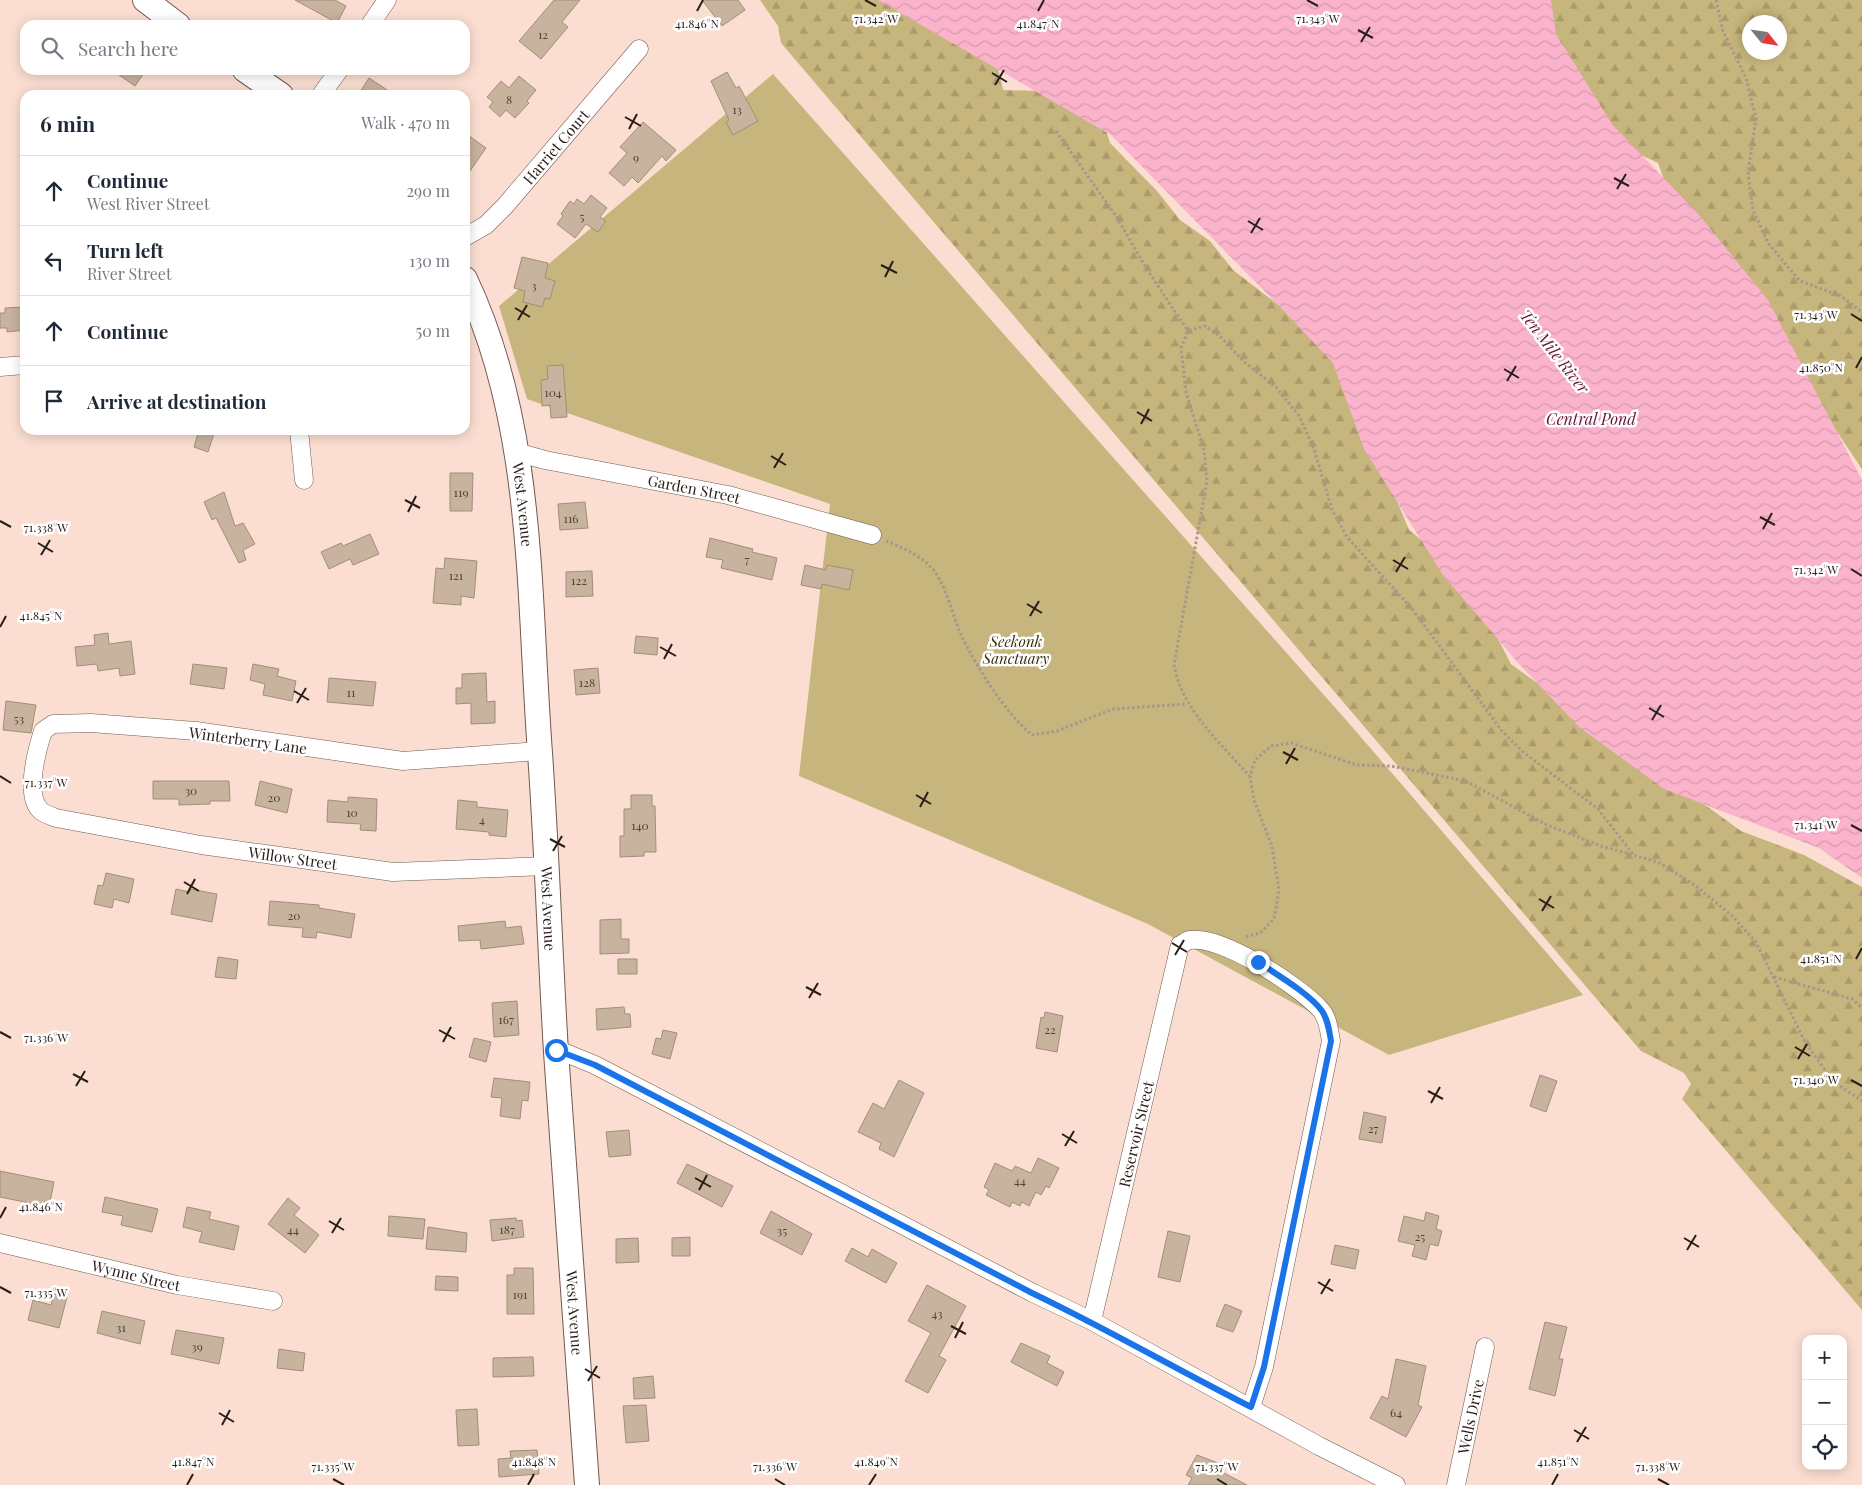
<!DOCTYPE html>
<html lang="en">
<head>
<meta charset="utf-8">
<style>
  :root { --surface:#fff; --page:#f2f2f3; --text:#1f2937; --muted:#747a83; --line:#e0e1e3 }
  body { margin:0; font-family:"Playfair Display",serif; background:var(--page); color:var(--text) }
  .controls { position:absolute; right:15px; bottom:15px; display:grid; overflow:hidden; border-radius:10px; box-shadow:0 2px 12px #0003 }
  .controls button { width:45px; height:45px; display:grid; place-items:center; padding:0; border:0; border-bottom:1px solid var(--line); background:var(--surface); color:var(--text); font:25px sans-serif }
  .compass { position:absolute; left:1742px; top:15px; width:45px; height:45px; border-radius:50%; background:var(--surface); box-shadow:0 2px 12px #0003; rotate:120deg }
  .stop { position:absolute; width:15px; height:15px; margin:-11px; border:4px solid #1a73e8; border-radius:50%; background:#fff }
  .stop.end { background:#1a73e8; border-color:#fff; box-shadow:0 1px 5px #0008 }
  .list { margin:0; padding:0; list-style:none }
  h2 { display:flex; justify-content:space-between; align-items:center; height:65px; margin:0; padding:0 20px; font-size:21px }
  h2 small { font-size:16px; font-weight:400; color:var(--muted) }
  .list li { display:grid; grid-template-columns:32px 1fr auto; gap:15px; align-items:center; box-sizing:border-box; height:70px; padding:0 20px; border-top:1px solid var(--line) }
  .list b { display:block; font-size:19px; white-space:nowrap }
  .list p { margin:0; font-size:16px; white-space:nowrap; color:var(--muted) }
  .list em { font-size:16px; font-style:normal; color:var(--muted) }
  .icon { flex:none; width:28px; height:28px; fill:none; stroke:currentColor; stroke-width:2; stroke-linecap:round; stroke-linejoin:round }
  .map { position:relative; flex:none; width:1862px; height:1485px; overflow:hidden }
  .search { position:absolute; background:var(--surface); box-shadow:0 2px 12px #0003; left:20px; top:20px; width:450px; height:55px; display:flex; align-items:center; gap:12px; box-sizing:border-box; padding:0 18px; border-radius:15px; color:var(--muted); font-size:19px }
  .panel { position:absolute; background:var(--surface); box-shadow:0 2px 12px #0003; left:20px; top:90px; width:450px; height:345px; border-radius:15px }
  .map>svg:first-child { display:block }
</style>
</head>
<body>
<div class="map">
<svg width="1862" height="1485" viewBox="0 0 1862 1485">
  <defs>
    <pattern id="forest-firs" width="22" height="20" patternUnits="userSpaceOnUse" patternTransform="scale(1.25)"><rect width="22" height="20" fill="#c6b57c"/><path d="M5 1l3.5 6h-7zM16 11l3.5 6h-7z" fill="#aa9b6b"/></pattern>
    <pattern id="water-waves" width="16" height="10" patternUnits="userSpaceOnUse" patternTransform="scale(1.25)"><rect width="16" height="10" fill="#fab3cb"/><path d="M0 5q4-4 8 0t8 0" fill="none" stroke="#d69aae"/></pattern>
  </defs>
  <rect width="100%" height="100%" fill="#fbded1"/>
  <path fill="url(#forest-firs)" fill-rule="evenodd" d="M760,0H965L994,50L1003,90L1038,91L1099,107L1110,143L1157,191L1180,220L1210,241L1233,270L1293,316L1342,368L1409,530L1434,550L1496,635L1511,664L1741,831L1804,855L1862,887V1310L1682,1099L1691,1084L1684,1073L1641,1051L781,43L778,26Z
    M1533,0H1862V469L1802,380L1670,196L1658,163L1622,146ZM1750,22H1780V52H1750Z"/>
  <path fill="#c6b57c" d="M773,74L1347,721L1583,995L1389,1055L1148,924L799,776L830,504L527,399L499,306Z"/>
  <path fill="url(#water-waves)" d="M878,0H1551L1556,34L1612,124L1700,216L1768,300L1862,480V878L1819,848L1664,789L1579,727L1519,664L1443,575L1364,449L1333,363L1280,307L1111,135Z"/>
  <path fill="#c7b39e" stroke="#a18e7a" d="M295,0H335L346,6L337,23Z
    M554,0H580L562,22L568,27L541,59L519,41Z
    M702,0H738L745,10L722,26Z
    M112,70H146L135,86Z
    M727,72L736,88L739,86L758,121L733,135L726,122L729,120L711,81Z
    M519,76L536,90L527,101L529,103L515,118L506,110L500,117L489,107L493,102L487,97L501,81L509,88Z
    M369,78L395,95H358Z
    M643,122L676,150L666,161L662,156L638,183L632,177L624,186L609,173L627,153L620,147Z
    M465,133L486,148L465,178Z
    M591,195L607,208L600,217L606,221L598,232L586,224L575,238L557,224L563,216L561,214L570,201L574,204L577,199L584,204Z
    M522,257L548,263L545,278L555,281L550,299L545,298L542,307L523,302L525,291L514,288Z
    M25,307V330L7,332V328H0V313H5V308Z
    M563,365L567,417L551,418L550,405L542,406L541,380L548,379L547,366Z
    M199,430H215L208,452L194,447Z
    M450,473H473L472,511H450Z
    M224,492L235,526L243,523L255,544L243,550L246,560L239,563L216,518L212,520L204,502Z
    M585,502L588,528L560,530L558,504Z
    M370,534L379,554L353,565L350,559L329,569L321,552L341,543L343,546Z
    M710,538L753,549L752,552L777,558L772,580L721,568L723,560L706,557Z
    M445,558L477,561L474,598L461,596V605L433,603L436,568L444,569Z
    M805,565L826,570L827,565L853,570L849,590L822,584L821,589L801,585Z
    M592,571L593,596L566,597V572Z
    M108,633L109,644L131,641L135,674L120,676L119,668L98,671L97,664L77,666L75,647L95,645L94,635Z
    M636,636L658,638L657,655L634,653Z
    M193,664L227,668L224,689L190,684Z
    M253,664L279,669L277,676L296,681L292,701L263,695L265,684L250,680Z
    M598,668L600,693L576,695L574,670Z
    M486,673L487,702L495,701V723L471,724V703L456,704V688H462V674Z
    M329,678L376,682L373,706L327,702Z
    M6,701L36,705L31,733L3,730Z
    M153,781H229L230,801H210V804L179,805V799H153Z
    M260,781L292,789L287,813L255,805Z
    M631,795H652V806H655L656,852H644V856L620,857V836H624V809H631Z
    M348,797L377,799L376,831L360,830L361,824L327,822L328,800L348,802Z
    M458,800L477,802V807L508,810L506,837L489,835V832L456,829Z
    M106,873L134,879L129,903L114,899L112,908L94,904L98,885L103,886Z
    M176,889L190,892V889L217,894L212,922L171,914Z
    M270,901L319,905V908L355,914L351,938L317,932L316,938L302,937L303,928L268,925Z
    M621,919V939H629V953L600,954V920Z
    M505,921L506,928L521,926L524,944L481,949L480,940L459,941L458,926Z
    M218,957L238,960L236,979L215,977Z
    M618,959H637V974H618Z
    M517,1001L519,1035L494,1037L492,1003Z
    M624,1007L625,1014H630L631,1027L597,1030L596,1009Z
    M1045,1012L1063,1016L1057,1052L1036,1048L1041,1017L1044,1018Z
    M663,1030L677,1033L670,1059L652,1054L656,1038L661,1039Z
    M474,1038L491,1042L486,1062L469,1057Z
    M1540,1075L1557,1081L1546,1112L1530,1106Z
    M494,1078L530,1082L528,1101L522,1100L520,1119L500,1116L502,1098L491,1097Z
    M899,1080L924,1093L894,1157L879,1149L881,1143L858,1132L873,1103L884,1109Z
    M1364,1112L1386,1117L1382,1143L1359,1139Z
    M629,1130L631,1155L609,1157L606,1132Z
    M1038,1158L1059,1168L1049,1188L1046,1186L1041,1195L1036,1192L1029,1206L1022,1202L1020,1206L1012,1202L1010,1207L986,1195L989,1190L984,1187L995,1163L1012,1171L1015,1166L1031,1173Z
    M687,1164L733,1186L722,1207L677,1183Z
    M0,1171L54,1182L49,1207L0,1197Z
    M105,1197L158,1209L152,1232L121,1225L123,1216L102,1212Z
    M288,1198L300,1208L294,1215L319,1235L305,1253L268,1224Z
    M187,1207L211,1212L209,1219L239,1226L234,1250L199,1242L202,1232L183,1227Z
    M771,1211L812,1234L802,1255L760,1233Z
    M1426,1212L1439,1216L1436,1229L1442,1231L1438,1246L1430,1244L1426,1260L1412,1256L1415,1245L1398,1241L1404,1216L1424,1221Z
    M389,1216L425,1219L423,1239L388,1236Z
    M516,1218L517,1221L522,1220L524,1237L492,1241L490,1220Z
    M428,1227L467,1233L466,1252L426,1249Z
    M1168,1231L1190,1236L1180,1282L1158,1277Z
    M690,1237V1256H672V1238Z
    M638,1238L639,1262L616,1263V1239Z
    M1335,1245L1359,1250L1355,1269L1331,1264Z
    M852,1248L868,1257L872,1249L897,1263L886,1283L845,1261Z
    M514,1268H533L534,1314H507V1275H514Z
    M436,1276L458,1277V1291L435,1290Z
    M927,1285L966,1306L939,1356L946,1360L928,1393L905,1381L931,1333L908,1321Z
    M54,1294L67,1297L59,1328L28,1320L33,1300L51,1305Z
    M1225,1304L1242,1311L1233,1332L1216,1326Z
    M102,1311L145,1321L140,1344L97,1333Z
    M1545,1322L1567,1327L1559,1359H1563L1555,1396L1529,1389Z
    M176,1330L224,1338L219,1364L171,1354Z
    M1021,1343L1050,1356L1047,1363L1064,1372L1057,1386L1011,1362Z
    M279,1349L305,1353L303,1371L277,1368Z
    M533,1357L534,1376L493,1377V1358Z
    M1396,1359L1426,1366L1418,1405L1422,1407L1406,1437L1370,1418L1382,1396L1388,1399Z
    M653,1376L655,1398L634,1399L633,1378Z
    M646,1405L649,1441L626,1443L623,1406Z
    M477,1409L479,1445L458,1446L456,1410Z
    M537,1450L539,1474L499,1477L498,1459L511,1458L510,1451Z
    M1197,1455L1218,1463L1216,1465L1221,1468L1220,1471L1247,1485H1188L1192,1478L1186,1475Z"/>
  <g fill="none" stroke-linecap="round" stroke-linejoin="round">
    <g stroke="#71594e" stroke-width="19">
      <g id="street">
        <path d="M370,25L387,0"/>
        <path d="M321,95L339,70"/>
        <path id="s1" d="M465,237L486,225L505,206L639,49"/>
        <path d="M0,367L25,365"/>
        <path d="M299,430L304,480"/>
        <path id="s2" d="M516,452L545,460L728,495L872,535"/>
        <path id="s3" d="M539,751L403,761L196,731L91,723L53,724L43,731C37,750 24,796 41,811C45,814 51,816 56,818L201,845L393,872L547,866"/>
        <path d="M556,1049L595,1065L1033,1293L1092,1321L1319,1446L1396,1485"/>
        <path id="s4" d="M0,1243L177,1285L273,1301"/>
        <path id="s5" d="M1092,1321L1180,945C1183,944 1187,940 1190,940C1222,935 1299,986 1320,1009C1328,1017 1329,1030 1331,1041L1264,1367L1251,1407"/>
        <path id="s6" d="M1456,1485L1485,1347"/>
      </g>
    </g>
    <g stroke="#71594e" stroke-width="26">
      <g id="secondary">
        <path d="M145,0L178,25"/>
        <path d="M245,70L281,95"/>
        <path id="s7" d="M465,279C535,426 528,594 540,753C547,853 550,952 556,1052C566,1196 577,1341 587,1485"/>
      </g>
    </g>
    <path stroke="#ab958b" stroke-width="3" stroke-dasharray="2.5 2.5" stroke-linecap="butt" d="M1716,0L1723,31L1746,78L1756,118L1748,174L1753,210L1768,243L1800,281L1841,296L1862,312
      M1056,131L1116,216L1148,271L1188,331
      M886,541C903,548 927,558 937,575C949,594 953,618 963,639C980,672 1004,711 1032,735L1057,731L1113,709L1187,704
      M1250,777C1221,743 1182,710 1174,665L1207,481L1204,450L1186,392L1181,348L1188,331L1205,326L1219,335L1243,361L1276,387L1299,416L1314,449L1332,510L1347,537L1413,610L1502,731L1523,752L1598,809L1633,854
      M1246,937L1260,933L1274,919L1279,890L1272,846L1254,800L1250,777L1255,760L1271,746L1291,743L1357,765L1391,766L1466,781L1547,825L1601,846L1658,862L1696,886L1731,915L1756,942L1806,1044L1834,1082L1862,1101
      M1774,977L1852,999L1862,1008"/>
    <use href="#street" stroke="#fff" stroke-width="18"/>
    <use href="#secondary" stroke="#fff" stroke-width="24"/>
  </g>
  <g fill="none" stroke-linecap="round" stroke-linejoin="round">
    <path stroke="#1a73e8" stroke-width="6" d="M556,1050L595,1065L1032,1293C1107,1329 1178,1370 1251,1407L1264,1367L1331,1041C1329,1030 1328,1020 1322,1011C1310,994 1276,974 1258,962"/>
  </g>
  <path fill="none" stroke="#281d19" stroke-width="2" d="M865,0L876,6M1307,0L1318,6M697,11L703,0M1038,11L1044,0M1358,30L1373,38M1361,42L1370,27M992,73L1007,82M995,85L1004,70M625,117L641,126M629,129L637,114M1614,178L1629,186M1617,189L1626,174M1248,221L1263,230M1251,233L1260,218M881,265L897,273M885,277L893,261M515,308L530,317M1851,314L1862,321M518,320L527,305M1856,368L1862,357M1504,369L1519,378M1507,381L1516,366M1137,412L1152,421M1141,424L1149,409M771,456L786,465M774,468L783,453M405,500L420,508M408,512L416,496M1760,517L1775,525M0,521L11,527M1763,529L1772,513M38,543L53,552M41,555L50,540M1393,560L1408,569M1851,569L1862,576M1396,572L1405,557M1027,604L1042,613M1030,616L1039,601M0,627L6,616M660,647L676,656M664,659L672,644M294,691L309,700M297,703L306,688M1649,708L1664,717M1652,720L1661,705M1283,752L1298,760M1286,764L1295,748M0,776L11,783M916,795L931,804M920,807L928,792M1851,825L1862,831M550,839L565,847M553,851L562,836M184,882L199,891M187,894L195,879M1539,899L1554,908M1542,911L1551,896M1172,943L1187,952M1175,955L1184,940M1856,959L1862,948M806,987L821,995M809,998L818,983M439,1030L455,1039M0,1032L11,1038M443,1042L451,1027M1795,1047L1810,1056M1798,1059L1807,1044M73,1074L88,1082M1851,1080L1862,1086M76,1086L85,1071M1428,1091L1443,1099M1431,1103L1440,1087M1062,1134L1077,1143M1065,1146L1074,1131M695,1178L711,1187M699,1190L707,1175M0,1218L6,1207M329,1221L344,1230M332,1233L341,1218M1684,1238L1699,1247M1687,1250L1696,1235M1318,1282L1333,1291M0,1287L11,1293M1321,1294L1330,1279M951,1326L966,1334M955,1338L963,1322M585,1369L600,1378M588,1381L597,1366M219,1413L234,1422M222,1425L230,1410M1574,1430L1589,1439M1577,1442L1586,1427M333,1479L344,1485M775,1479L785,1485M1217,1479L1227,1485M1658,1479L1669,1485M187,1485L193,1474M528,1485L534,1474M869,1485L876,1474M1552,1485L1558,1474"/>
  <g text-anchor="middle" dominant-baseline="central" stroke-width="5" stroke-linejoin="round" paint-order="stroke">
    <g font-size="12" fill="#50423a">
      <text x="543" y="34">12</text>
      <text x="509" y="99">8</text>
      <text x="737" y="109">13</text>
      <text x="636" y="157">9</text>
      <text x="582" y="216">5</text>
      <text x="534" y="285">3</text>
      <text x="553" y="392">104</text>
      <text x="461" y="492">119</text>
      <text x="571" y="518">116</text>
      <text x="747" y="559">7</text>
      <text x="456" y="575">121</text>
      <text x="579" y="580">122</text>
      <text x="587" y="682">128</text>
      <text x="351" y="692">11</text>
      <text x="19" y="718">53</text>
      <text x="191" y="790">30</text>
      <text x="274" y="797">20</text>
      <text x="352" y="812">10</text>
      <text x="482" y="819">4</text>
      <text x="640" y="825">140</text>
      <text x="294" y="915">20</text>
      <text x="506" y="1019">167</text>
      <text x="1050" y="1029">22</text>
      <text x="1373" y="1128">27</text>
      <text x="1020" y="1180">44</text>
      <text x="293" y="1229">44</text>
      <text x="507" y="1229">187</text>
      <text x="782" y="1230">35</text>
      <text x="1420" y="1236">25</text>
      <text x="520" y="1294">191</text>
      <text x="937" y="1313">43</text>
      <text x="121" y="1327">31</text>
      <text x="197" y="1346">39</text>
      <text x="1396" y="1412">64</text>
    </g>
    <g font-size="15" fill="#281d19" stroke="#fff">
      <text stroke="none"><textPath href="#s1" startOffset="129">Harriet Court</textPath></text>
      <text stroke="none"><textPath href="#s2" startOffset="182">Garden Street</textPath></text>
      <text stroke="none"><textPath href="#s7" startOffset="234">West Avenue</textPath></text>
      <text transform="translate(248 740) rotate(8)">Winterberry Lane</text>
      <text stroke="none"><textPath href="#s3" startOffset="841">Willow Street</textPath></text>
      <text stroke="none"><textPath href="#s7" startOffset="639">West Avenue</textPath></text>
      <text stroke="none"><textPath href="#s5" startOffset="192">Reservoir Street</textPath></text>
      <text stroke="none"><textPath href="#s4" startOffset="140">Wynne Street</textPath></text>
      <text stroke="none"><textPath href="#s7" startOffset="1044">West Avenue</textPath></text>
      <text stroke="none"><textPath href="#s6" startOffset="70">Wells Drive</textPath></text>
    </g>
    <g font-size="15" font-style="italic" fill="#393012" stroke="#fff">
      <text x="1016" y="641">Seekonk<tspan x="1016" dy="17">Sanctuary</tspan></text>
    </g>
    <g font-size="16" font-style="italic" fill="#64143a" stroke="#fff">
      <text transform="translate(1555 351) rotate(52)">Ten Mile River</text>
      <text x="1591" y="418">Central Pond</text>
    </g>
  </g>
  <g font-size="12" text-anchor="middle" fill="#281d19" stroke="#fff" stroke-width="5" stroke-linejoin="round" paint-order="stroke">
    <text x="876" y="23">71.342°W</text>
    <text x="1318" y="23">71.343°W</text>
    <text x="697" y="28">41.846°N</text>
    <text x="1038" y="28">41.847°N</text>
    <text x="1816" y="319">71.343°W</text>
    <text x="1821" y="372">41.850°N</text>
    <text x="46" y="532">71.338°W</text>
    <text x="1816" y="574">71.342°W</text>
    <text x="41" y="620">41.845°N</text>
    <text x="46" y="787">71.337°W</text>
    <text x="1816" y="829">71.341°W</text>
    <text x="1821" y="963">41.851°N</text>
    <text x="46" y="1042">71.336°W</text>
    <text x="1816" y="1084">71.340°W</text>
    <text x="41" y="1211">41.846°N</text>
    <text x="46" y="1297">71.335°W</text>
    <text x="193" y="1466">41.847°N</text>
    <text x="534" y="1466">41.848°N</text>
    <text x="876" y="1466">41.849°N</text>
    <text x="1558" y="1466">41.851°N</text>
    <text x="333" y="1471">71.335°W</text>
    <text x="775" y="1471">71.336°W</text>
    <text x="1217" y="1471">71.337°W</text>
    <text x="1658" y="1471">71.338°W</text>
  </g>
</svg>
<div class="controls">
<button>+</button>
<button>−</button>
<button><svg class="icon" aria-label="locate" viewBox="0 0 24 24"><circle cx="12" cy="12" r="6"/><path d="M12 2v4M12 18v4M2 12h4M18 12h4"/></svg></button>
</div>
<svg class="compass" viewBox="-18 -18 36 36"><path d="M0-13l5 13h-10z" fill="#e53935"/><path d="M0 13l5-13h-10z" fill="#747a83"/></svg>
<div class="stop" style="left:556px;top:1050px"></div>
<div class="stop end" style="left:1258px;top:962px"></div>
<div class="search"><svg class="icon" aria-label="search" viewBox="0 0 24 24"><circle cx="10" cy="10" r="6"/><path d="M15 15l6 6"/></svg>Search here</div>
<section class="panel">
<h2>6 min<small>Walk · 470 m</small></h2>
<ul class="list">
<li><svg class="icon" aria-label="ahead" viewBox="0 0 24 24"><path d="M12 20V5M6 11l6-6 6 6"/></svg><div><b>Continue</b><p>West River Street</p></div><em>290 m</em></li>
<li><svg class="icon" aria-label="left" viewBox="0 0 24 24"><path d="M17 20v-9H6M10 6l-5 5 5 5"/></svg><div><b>Turn left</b><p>River Street</p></div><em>130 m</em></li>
<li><svg class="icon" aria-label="ahead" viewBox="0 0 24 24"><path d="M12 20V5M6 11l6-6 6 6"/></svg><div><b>Continue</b></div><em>50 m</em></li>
<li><svg class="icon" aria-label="arrive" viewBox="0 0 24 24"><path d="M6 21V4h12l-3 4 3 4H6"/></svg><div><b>Arrive at destination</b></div></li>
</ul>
</section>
</div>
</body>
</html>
